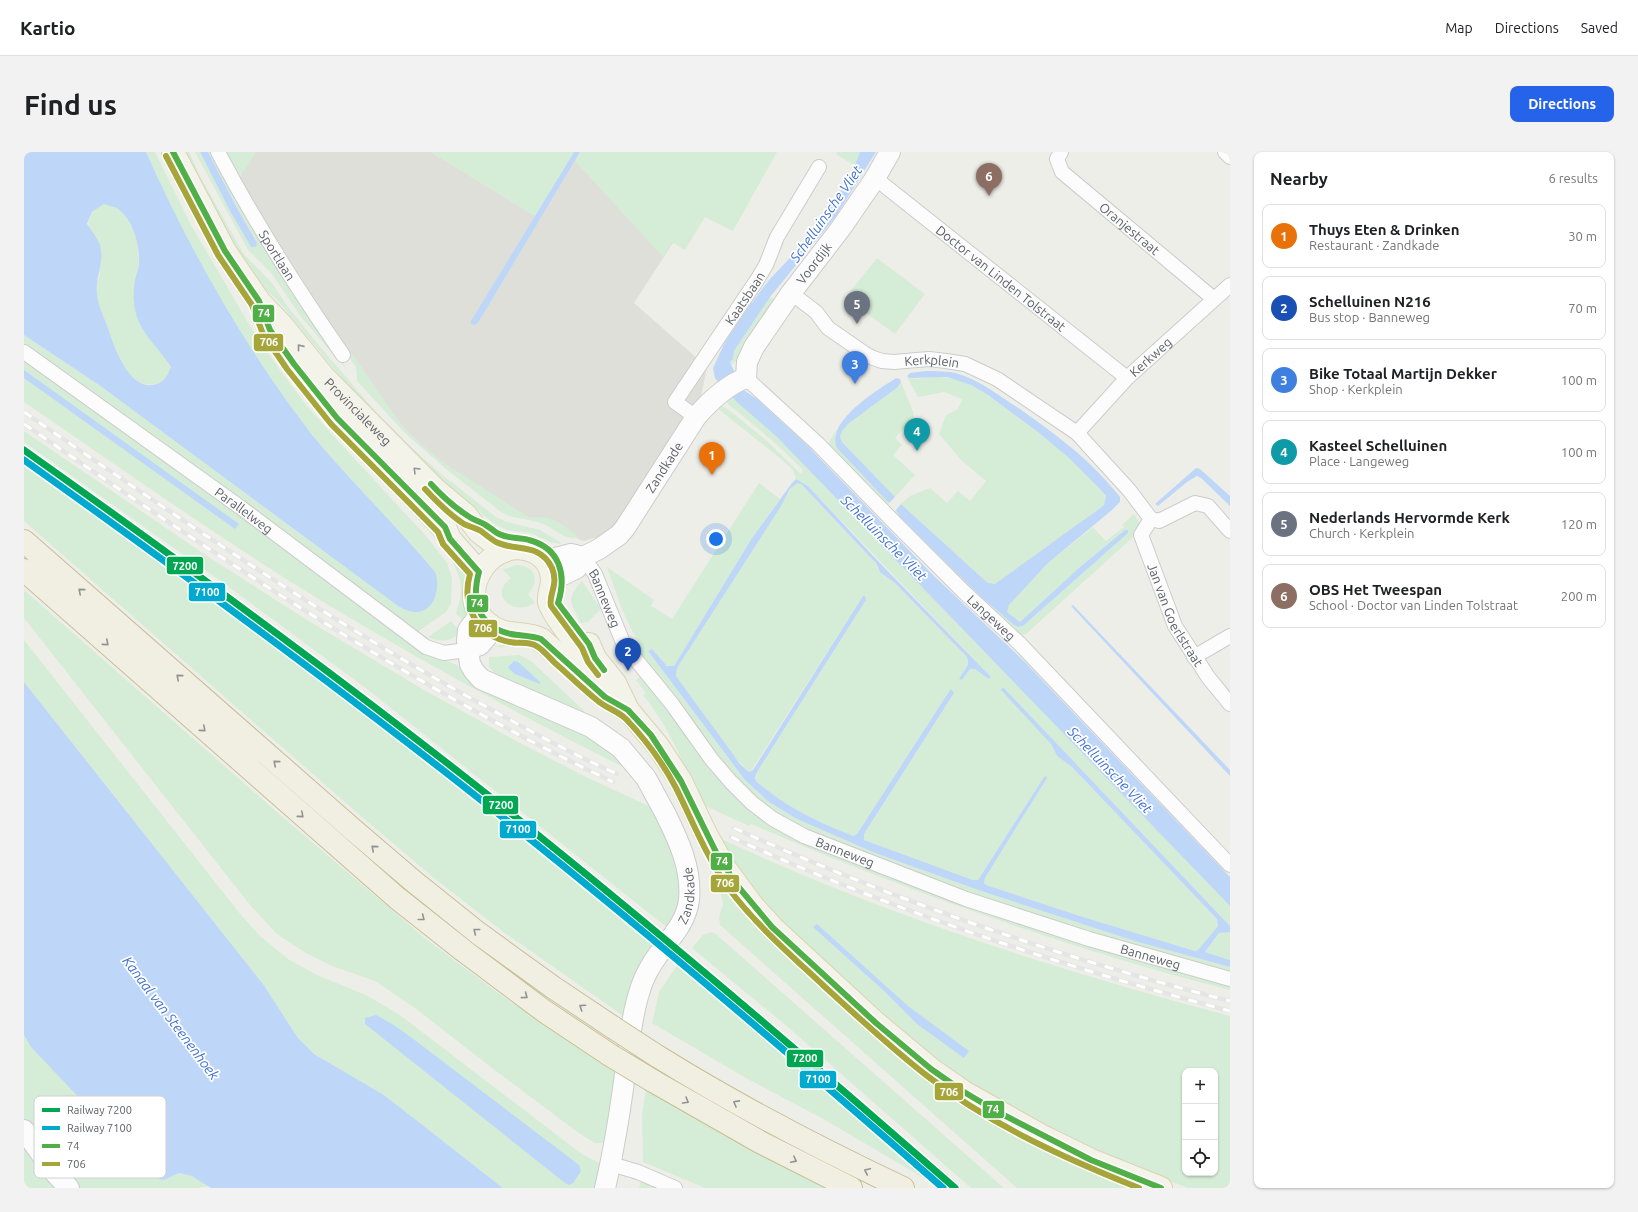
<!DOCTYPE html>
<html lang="en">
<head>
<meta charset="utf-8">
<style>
  :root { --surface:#fff; --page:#f2f2f2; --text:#202124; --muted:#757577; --line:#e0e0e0; --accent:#2563eb }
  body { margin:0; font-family:Ubuntu,sans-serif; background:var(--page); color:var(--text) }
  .controls { position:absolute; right:12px; bottom:12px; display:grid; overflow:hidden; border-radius:8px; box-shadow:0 1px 3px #0004 }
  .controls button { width:36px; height:36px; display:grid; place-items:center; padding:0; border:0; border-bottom:1px solid var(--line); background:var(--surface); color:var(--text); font:20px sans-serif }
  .you { position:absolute; left:692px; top:387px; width:14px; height:14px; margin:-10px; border:3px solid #fff; border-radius:50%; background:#1a73e8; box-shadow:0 0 0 6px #1a73e833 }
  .badge { display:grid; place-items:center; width:26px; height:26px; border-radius:50%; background:var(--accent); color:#fff; font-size:13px; font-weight:700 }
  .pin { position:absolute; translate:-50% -33px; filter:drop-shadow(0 1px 2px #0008) }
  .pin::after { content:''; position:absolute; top:21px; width:14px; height:12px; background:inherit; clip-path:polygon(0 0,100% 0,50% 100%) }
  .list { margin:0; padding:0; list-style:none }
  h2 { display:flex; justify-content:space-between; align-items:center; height:52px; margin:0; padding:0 16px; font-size:17px }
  h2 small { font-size:13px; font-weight:400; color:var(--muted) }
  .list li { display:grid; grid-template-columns:26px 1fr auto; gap:12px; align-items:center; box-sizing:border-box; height:64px; margin:0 8px 8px; padding:0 8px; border:1px solid var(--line); border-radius:8px }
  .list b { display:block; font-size:15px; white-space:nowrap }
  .list p { margin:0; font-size:13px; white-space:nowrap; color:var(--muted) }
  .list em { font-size:13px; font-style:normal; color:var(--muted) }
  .icon { flex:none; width:22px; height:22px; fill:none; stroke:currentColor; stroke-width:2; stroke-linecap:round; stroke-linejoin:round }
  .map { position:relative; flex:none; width:1206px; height:1036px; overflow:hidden; border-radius:8px }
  header { display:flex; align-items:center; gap:24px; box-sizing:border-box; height:56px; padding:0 20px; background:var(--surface); border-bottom:1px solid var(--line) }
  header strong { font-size:19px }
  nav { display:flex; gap:22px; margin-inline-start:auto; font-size:14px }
  .intro { display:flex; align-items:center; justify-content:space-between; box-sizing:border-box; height:96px; padding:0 24px }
  h1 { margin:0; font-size:28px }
  .button { padding:10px 18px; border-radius:8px; background:var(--accent); color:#fff; font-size:14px; font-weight:700 }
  main { display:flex; gap:24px; padding:0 24px }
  aside { flex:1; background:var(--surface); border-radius:8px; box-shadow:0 1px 3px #0004 }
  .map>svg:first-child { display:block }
</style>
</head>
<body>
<header>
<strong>Kartio</strong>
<nav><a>Map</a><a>Directions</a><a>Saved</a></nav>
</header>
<div class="intro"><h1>Find us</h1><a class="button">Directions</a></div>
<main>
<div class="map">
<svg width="1206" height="1036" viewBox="0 0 1206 1036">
  <rect width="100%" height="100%" fill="#eeeee9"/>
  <path fill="#dfdfda" d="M230,0H407L513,65L548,6L671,57L610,151L683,215L676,249L593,376L581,383L559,389L548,384L524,368L494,364L426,318L382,279L332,211L300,162L231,53L216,24Z"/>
  <path fill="#d5ecd6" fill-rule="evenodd" d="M122,0H131L167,73L229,179L256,218L282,253L314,289L402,384L423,411L428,426L427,452L422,460L395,479L391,480L0,195V183L75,233L374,454L384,459H396L397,403C361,363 323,325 289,284C221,201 165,98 122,0Z
    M160,0H165L177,26L219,101L248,131L264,155L297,196L353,261L386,294L416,321L472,365L483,370L516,378L536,390L537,392L526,390L507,381L483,378L469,371L420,330L323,233L255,150L236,132L215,104Z
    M171,0H176L206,59L227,95L233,91L213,56L184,0H190L316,205L322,217L277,165L248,122L224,98Z
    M200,0H232L220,19L213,24Z
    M407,0H550L511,64Z
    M556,0H753L709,79L681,65L661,98L648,90L639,105L551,9Z
    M813,0H836L831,14L812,2Z
    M80,52L93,56L101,64L110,78L114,94L115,113L111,129L116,174L141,205L147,216C144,224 140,231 131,232C103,239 90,192 83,173C81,167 78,162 76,156C74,149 72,140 73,132C74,128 76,124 76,120C76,116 74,112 73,108C67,85 54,66 80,52Z
    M853,106L901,142L871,182L821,146Z
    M746,145L752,149L716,206L707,213L706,210L709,207L710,199Z
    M321,191L375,270L386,282L417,309L506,366C529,363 535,371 553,383V385C541,390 530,376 519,372C505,366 491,368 477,360L422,317L381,281L333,229L332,215L318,194Z
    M0,209L213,359L403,502C417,510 429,507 441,520C467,534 493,547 520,561C549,576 581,591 603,617C500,565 400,511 301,451C198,388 99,318 0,250Z
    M883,225C891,229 902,225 910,225C919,225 926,226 934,228C955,235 974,250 991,263C1022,286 1055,312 1080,342L1082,348L1080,353L1043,382L1018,398L975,431L970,433L964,431L877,352L886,344L906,336L923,351L934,339L946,349L962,329L938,309L915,282L922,263L934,257L938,247L920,240L894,245Z
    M877,230L890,262L889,266L871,286L878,293L869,303L891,323L871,345L818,290L816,285L818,279L824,272L874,235Z
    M708,244L753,285L782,315L1206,754V774L980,536L1027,592L1033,604L1048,615L1193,767L1194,774L1174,798L1171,799L1059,765L962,733L960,731L961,726L1023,626V624L1020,625L954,728H949L840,688V682L930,541L928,538H926L833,682L829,684C791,669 763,656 732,629L733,620L842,448L839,444L727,619L725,620L707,601L652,524L653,516L770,332L775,331L780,335L846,405L852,411L853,416L871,431L942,504C947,513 941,518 935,526L938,528L946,517H951L966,527L967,525L785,335L772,327L769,318L757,307L693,256L697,254L701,255L743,289L777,322L779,318C756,294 730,273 704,252L702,248Z
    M814,276L811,284L865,351L863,354L803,293Z
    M0,279L183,404L288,471L400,538L494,590L564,626L629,656L641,680L651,709L656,730L655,754L645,777L343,537L198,430L0,290Z
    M339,303L433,404L443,422L444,443L441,469L432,462L437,443L436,427L425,401L336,305Z
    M0,307C112,387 223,468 332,551C434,629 534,709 634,789L601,865L478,779L410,726L338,665L0,369Z
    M735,331L756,347L728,386L650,514H643L628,497L624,499L721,628L745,650L773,667L851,701L960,740L1114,790L1206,815V823L1121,799L946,742L787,682L743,656L709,624L613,501L615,490C600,468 592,440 583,415L630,448L627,454L648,467Z
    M872,358L876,365L956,444L990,473L994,475L999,474L1104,381L1101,378L1056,415L996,470L982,460L985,453L1024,411L1069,375L1082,389L1100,375L1098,373L1110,362L1119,376L1002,482L995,483L867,361Z
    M491,413C511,413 517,428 504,442L511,451C489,465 464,443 487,426L479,418Z
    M558,429L577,457L564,470L557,471C547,451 541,447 558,429Z
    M0,438L255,662L402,787L481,846L592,918L579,991H571L556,982L464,913L395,859L351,829L308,814L280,800L253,782L226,753L0,466Z
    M427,469L436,479C428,491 416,490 404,485Z
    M0,488L217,763L236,784L264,807L295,824L342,843L376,863L559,1003L578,1012L573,1036H479L360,943L290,902L274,886L239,832L0,530ZM352,864L370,873L545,1033L341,872Z
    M501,490L520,499L516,503L502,494L471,495L485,491Z
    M496,503L507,509L571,569L474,525L465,515V505Z
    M617,524L670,593L680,611L698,632L731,661L750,674L1206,833V838C1042,796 883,739 727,672L725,674L677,652C661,614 645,575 619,543L622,541L612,528Z
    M695,686C858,762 1032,818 1206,864V1036H1164L1069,1000L978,953L911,909L859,866L753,766L719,726ZM1161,919H1191V1021H1161Z
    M699,732L718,758L744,786L854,884L1115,1036H993L696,773L695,765L699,752L695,734Z
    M688,780L693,783L980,1036H947L765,876L668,796L679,783Z
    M1199,780H1206V808L1181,800L1195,781Z
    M654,812C739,883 824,953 905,1029L801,968L722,926L628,871L635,840Z
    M0,883L7,895L130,1022L135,1026L155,1021L168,1024L185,1034L173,1036H54L13,987L0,967Z
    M622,937C681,973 742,1006 805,1036H681L619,1010L618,963Z
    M0,994L33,1036H4L0,1030Z
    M617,1029L634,1036H615Z"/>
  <path fill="#bed7f8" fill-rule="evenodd" d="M0,0H122C155,74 193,145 238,213C254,237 271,261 289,284C328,331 372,373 411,420C417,434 411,460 392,460C385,460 379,457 374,454L75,233L0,183ZM80,52C84,54 91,54 94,57C110,69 116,94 115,113C114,118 112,123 111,128C109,139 109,150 112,162C117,182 136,197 147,215C143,225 139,232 128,233C103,236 89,191 83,173C79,163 74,153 73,142C71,125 81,110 76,93C73,86 68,79 63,72L68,60Z
    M176,0H184L213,56L233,91L232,95H227L206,59Z
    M550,0H556L454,171L450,173L447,172V169Z
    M836,0H852L812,64L746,145L710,199L709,207L706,210L718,237L733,247L783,293L909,423L1000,509L1206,725V754L782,315L753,285L713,250L694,230L691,226L689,216L701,190L723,157L745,128L782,89L808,53L829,19Z
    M0,218L215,372L211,377L0,226Z
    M902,219C913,219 925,219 935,222C957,229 977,245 996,257C1035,285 1066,307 1096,345V350L1088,358L1024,411L985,453L983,460L996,470L1056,415L1101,378H1104V381L999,474L994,475L990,473L956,444L876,365L872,358L877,352L955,423L964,431L971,432L1075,357L1080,353L1082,344L1076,337L1045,306L1015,281L964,243L947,233L923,225L885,226L883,224L886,221Z
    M872,226L876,227L877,230L874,235L824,272L818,279L816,285L818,290L871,345L865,351L813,296C801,269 854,238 872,226Z
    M1172,316L1176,317L1206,344V354L1177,326L1173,324L1163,330L1134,354L1131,352Z
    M772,327L785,335L852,407L967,525L965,527L951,517H946L938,528L935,527C939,518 948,514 942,504L871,431L856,420L852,411L846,405L780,335L777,332L773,331L766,337L757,354L653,516L652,524L716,612L725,620L729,618L839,444H841L842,448L733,620L731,626L732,629C763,656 792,669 829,684L833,682L926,538H928L930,541L840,682V688L949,728H954L1020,625L1023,624V626L961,726L960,731L962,733L1059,765L1171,799L1174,798L1194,774L1193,767L1048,615L1033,604L1027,592L977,538V537L980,536L1206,774V780L1195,781L1181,800L1206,808V815L1114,790L960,740L851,701L773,667L745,650L721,628L624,499L628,497L643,514H650L728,386L768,331Z
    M1049,453L1206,618V624L1047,454Z
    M490,509L494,510L516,530V532L491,522L485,517L484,515Z
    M0,530L239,832L274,886L290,902L360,943L479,1036H187L168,1024L155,1021L140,1028L135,1027L98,991L7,895L0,883Z
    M793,772L884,854L945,899L940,906L893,872L859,838L789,775Z
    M352,863L370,873L392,889L555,1013L557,1019L549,1031L545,1033L541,1031L341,872V866Z"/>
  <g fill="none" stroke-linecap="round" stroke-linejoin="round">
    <g stroke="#cbcccb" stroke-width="16">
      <g id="street">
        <path id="s1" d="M194,0C231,71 274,138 319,203"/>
        <path id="s2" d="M1037,0L1033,7L1038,20L1190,147"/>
        <path d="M1201,0L1206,5"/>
        <path id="s3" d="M851,26L1103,226"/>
        <path id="s4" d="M767,141L792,160L804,176L840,201L849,206L858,209L870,210L905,207L922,209L941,212L973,227L1053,281L1105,338L1127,367L1135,369L1171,351L1184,354L1206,379"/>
        <path id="s5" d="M0,200L216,355L402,495L420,501L443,498"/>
        <path id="s6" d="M722,226L794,292L872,372L940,440L996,492L1206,713"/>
        <path id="s7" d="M672,265L651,250L733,128L742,113L753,85L795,15"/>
        <path id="s8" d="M1053,281L1103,226L1206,133"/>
        <path id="s9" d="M1127,367L1117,383L1151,474L1184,525L1206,552"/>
        <path id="s10" d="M559,405L571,422L600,493L648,552L688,608L707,630L728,651L749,667L780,684L942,747L1065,787L1206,827"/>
        <path d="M1170,505L1206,484"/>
        <path d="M587,1012L614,1020L651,1036"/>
      </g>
    </g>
    <g stroke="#cbcccb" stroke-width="22">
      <g id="secondary">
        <path d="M532,406L547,402L559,405"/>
        <path id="s11" d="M539,423L553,416L559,405L575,397L595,383L601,376L672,265C685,250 703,233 722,226L723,210L730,195L767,141L817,76L850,28L866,0"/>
        <path d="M456,462L444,478L443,489L446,512L450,519L457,527L567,575L597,596L622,626"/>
        <path d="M443,498L456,493L470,476"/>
        <path d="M0,978L30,1020L45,1036"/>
        <path id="s12" d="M581,1036C590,998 596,960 601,922C605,894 607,865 616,838C619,827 627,812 634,803C647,785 662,771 665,748C668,717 655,689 641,661"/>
      </g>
    </g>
    <g stroke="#d8d4b5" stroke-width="24">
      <g id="primary">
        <path id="s13" d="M149,0L201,99L235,149L257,172L300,225L412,338L442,363L455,380L480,399"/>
        <path d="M250,185L270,212L313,266L421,375L426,387L455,420"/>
        <path d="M565,492L571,506L591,531L604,558L634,594L657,629L665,646"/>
        <path d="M571,506C566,503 561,501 558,497C549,489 528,461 525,450C524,445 526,440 527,435C530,422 525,408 512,401C470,379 428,440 463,471C482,487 499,478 517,487L581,545L604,558"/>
        <path d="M681,680L701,716L729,754L748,775L852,871L907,917L940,940L1020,985L1067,1008L1137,1036"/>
      </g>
    </g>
    <g stroke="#c7bf95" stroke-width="24">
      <path id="highway" d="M0,389L326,675L388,728L454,781L530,836L590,876
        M0,418L373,746L440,799L520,859L586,903
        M633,904C712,953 794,996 879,1036
        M629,929L736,990L827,1036"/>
    </g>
    <use href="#street" stroke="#fcfcfc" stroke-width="14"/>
    <use href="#secondary" stroke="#fcfcfc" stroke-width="20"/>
    <use href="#primary" stroke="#f4f3e9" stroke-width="22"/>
    <use href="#highway" stroke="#f1efe2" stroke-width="22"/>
    <g stroke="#e4e5e4" stroke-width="4.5">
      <path id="rail" d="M0,260C147,361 294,462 450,548C497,574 544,600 593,622
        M0,272C189,402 381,531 589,630
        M710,676C869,748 1037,806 1206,849
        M707,685C867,758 1036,814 1206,859"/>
    </g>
    <use href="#rail" stroke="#fff" stroke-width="3" stroke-dasharray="9" stroke-linecap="butt"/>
    <g stroke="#cbcccb" stroke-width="22" stroke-linecap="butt">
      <path id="secondary-bridge" d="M622,626L641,661"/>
    </g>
    <g stroke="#d8d4b5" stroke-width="24" stroke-linecap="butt">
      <path id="primary-bridge" d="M665,646L681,680"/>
    </g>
    <g stroke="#c7bf95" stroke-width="24" stroke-linecap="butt">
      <path id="highway-bridge" d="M590,876L633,904
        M586,903L629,929"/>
    </g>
    <use href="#secondary-bridge" stroke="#fcfcfc" stroke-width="20"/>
    <use href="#primary-bridge" stroke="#f4f3e9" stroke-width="22"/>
    <use href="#highway-bridge" stroke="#f1efe2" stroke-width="22"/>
    <g stroke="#fff" stroke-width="9">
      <path id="bus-1" d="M149,0L201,99L235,149L246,178L270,212L313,266L421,375L426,387L455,420C447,449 454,475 487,482C497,484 507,483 517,487L581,545L604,558L627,583L657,629L692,700L712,732L748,775L852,871L907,917L940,940L972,959L1067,1008L1137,1036
        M407,332C418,344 430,355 444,364C449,368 455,369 460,372C466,375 470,380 475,382C485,387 495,385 505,388C536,396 543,423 534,451L565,492L571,506L580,518"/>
    </g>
    <g stroke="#fff" stroke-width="9">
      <path id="bus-2" d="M142,4L194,103L228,153L239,182L263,217L307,272L414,380L419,392L446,422C437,454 453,484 486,490C495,492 506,489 514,495C520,499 526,506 531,511C546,524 559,537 574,549C582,556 594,559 602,567C621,587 639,611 652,636C669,670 683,706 705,737C733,774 768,804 801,835C834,865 867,896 902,923C965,972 1042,1007 1115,1036
        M401,337C413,350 426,363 440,372C446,375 452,376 457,379C462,383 467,387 472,390C492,400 516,390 528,416C535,433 524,443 527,454L558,496L564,510L574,523"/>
    </g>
    <use href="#bus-1" stroke="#50af46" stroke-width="6"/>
    <use href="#bus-2" stroke="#a6a53a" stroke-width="6"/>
    <g stroke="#fff" stroke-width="10">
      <path id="rail-1" d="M0,298C162,413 323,531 479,655C633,778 783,906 931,1036"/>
    </g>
    <g stroke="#fff" stroke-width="10">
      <path id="rail-2" d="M0,308C160,422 319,538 472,660C625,781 773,908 919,1036"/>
    </g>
    <use href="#rail-1" stroke="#00a651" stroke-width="7"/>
    <use href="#rail-2" stroke="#00a9ce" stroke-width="7"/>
  </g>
  <defs><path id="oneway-chevron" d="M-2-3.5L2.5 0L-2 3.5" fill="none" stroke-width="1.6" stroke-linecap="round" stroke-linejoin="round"/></defs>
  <g stroke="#929495">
    <use href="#oneway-chevron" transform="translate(276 195) rotate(-129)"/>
    <use href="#oneway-chevron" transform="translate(392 318) rotate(-135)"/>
  </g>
  <g stroke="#919393">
    <use href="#oneway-chevron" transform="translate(57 439) rotate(-139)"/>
    <use href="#oneway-chevron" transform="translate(82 491) rotate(41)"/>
    <use href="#oneway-chevron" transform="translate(155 525) rotate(-139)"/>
    <use href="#oneway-chevron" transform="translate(179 577) rotate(41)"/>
    <use href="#oneway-chevron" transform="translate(252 611) rotate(-139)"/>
    <use href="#oneway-chevron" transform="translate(277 663) rotate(41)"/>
    <use href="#oneway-chevron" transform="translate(350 696) rotate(-140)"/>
    <use href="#oneway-chevron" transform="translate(398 766) rotate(38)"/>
    <use href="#oneway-chevron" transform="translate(452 779) rotate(-142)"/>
    <use href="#oneway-chevron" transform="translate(501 844) rotate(37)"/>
    <use href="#oneway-chevron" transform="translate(558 855) rotate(-146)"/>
    <use href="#oneway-chevron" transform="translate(662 949) rotate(30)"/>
    <use href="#oneway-chevron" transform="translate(712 951) rotate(-151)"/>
    <use href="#oneway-chevron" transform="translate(770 1008) rotate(27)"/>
    <use href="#oneway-chevron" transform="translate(843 1019) rotate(-155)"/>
  </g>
  <g text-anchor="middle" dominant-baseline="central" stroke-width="3.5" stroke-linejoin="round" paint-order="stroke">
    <g font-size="13" fill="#5e6168" stroke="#fff">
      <text stroke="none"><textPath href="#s2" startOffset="110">Oranjestraat</textPath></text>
      <text stroke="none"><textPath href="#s1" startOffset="119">Sportlaan</textPath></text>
      <text stroke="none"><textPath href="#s11" startOffset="411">Voordijk</textPath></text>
      <text stroke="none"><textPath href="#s3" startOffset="161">Doctor van Linden Tolstraat</textPath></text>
      <text stroke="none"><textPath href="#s7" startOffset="151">Kaatsbaan</textPath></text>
      <text stroke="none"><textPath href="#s8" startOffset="106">Kerkweg</textPath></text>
      <text stroke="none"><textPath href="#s4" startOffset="165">Kerkplein</textPath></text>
      <text stroke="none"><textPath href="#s13" startOffset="321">Provincialeweg</textPath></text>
      <text stroke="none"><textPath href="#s11" startOffset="152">Zandkade</textPath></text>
      <text stroke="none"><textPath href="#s5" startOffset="271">Parallelweg</textPath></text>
      <text stroke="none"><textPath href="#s10" startOffset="47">Banneweg</textPath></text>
      <text stroke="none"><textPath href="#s9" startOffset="106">Jan van Goerlstraat</textPath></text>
      <text stroke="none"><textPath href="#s6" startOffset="343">Langeweg</textPath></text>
      <text stroke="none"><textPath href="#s10" startOffset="407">Banneweg</textPath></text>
      <text stroke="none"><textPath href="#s12" startOffset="309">Zandkade</textPath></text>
      <text stroke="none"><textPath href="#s10" startOffset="730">Banneweg</textPath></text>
    </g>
    <g font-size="14" font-style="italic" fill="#3f71cf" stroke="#fff">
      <text transform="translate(802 62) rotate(-55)">Schelluinsche Vliet</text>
      <text transform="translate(860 386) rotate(45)">Schelluinsche Vliet</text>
      <text transform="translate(1086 618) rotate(46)">Schelluinsche Vliet</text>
      <text transform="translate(147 866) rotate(53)">Kanaal van Steenenhoek</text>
    </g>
  </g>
  <rect x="10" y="944" width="132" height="82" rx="6" fill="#fff" stroke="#cfd0d2" stroke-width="1"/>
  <rect x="18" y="956" width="18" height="4" fill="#00a651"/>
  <rect x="18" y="974" width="18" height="4" fill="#00a9ce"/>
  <rect x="18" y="992" width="18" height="4" fill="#50af46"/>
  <rect x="18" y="1010" width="18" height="4" fill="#a6a53a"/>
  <g font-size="11" fill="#5e6168">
    <text x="43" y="962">Railway 7200</text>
    <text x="43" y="980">Railway 7100</text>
    <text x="43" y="998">74</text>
    <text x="43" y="1016">706</text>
  </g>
  <g stroke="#fff" stroke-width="1.5">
    <rect x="228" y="152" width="23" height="19" rx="4" fill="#50af46"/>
    <rect x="229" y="181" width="31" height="19" rx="4" fill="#a6a53a"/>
    <rect x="142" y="404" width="38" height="19" rx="4" fill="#00a651"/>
    <rect x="164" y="430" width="38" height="20" rx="4" fill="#00a9ce"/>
    <rect x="442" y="442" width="23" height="19" rx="4" fill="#50af46"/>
    <rect x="444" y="467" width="30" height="19" rx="4" fill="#a6a53a"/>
    <rect x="458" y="643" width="37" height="20" rx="4" fill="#00a651"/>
    <rect x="475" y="668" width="38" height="19" rx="4" fill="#00a9ce"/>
    <rect x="686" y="700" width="23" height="19" rx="4" fill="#50af46"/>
    <rect x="686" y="722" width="30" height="19" rx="4" fill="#a6a53a"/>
    <rect x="762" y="897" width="38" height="19" rx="4" fill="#00a651"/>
    <rect x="775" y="918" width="38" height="19" rx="4" fill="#00a9ce"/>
    <rect x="910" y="930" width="30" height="19" rx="4" fill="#a6a53a"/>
    <rect x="958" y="948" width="23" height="19" rx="4" fill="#50af46"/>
  </g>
  <g font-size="11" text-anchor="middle" font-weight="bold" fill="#fff">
    <text x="240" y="165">74</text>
    <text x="245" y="194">706</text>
    <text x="161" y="418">7200</text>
    <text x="183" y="444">7100</text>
    <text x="453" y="455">74</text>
    <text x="459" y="480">706</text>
    <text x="477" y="657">7200</text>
    <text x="494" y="681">7100</text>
    <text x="698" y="713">74</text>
    <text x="701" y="735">706</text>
    <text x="781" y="910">7200</text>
    <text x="794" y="931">7100</text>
    <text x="925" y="944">706</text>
    <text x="969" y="961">74</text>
  </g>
</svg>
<div class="controls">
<button>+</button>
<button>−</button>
<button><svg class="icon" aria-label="locate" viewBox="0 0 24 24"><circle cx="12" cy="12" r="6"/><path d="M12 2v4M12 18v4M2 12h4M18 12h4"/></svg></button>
</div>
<div class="you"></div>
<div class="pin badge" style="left:688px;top:323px;background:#e8710a">1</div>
<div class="pin badge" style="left:604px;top:519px;background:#1a4fb4">2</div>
<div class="pin badge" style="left:831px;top:232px;background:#3f7fe0">3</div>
<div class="pin badge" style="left:893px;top:299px;background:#0f9aa8">4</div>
<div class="pin badge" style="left:833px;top:172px;background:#6b7280">5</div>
<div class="pin badge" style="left:965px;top:44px;background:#8d6e63">6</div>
</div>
<aside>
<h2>Nearby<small>6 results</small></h2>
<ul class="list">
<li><span class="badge" style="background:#e8710a">1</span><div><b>Thuys Eten &amp; Drinken</b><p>Restaurant · Zandkade</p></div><em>30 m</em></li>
<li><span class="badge" style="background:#1a4fb4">2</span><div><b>Schelluinen N216</b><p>Bus stop · Banneweg</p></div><em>70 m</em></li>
<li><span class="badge" style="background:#3f7fe0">3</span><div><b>Bike Totaal Martijn Dekker</b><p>Shop · Kerkplein</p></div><em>100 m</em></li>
<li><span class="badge" style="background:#0f9aa8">4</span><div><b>Kasteel Schelluinen</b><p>Place · Langeweg</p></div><em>100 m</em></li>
<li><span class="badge" style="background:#6b7280">5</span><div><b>Nederlands Hervormde Kerk</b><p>Church · Kerkplein</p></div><em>120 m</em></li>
<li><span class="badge" style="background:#8d6e63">6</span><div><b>OBS Het Tweespan</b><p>School · Doctor van Linden Tolstraat</p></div><em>200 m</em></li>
</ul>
</aside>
</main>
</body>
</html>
